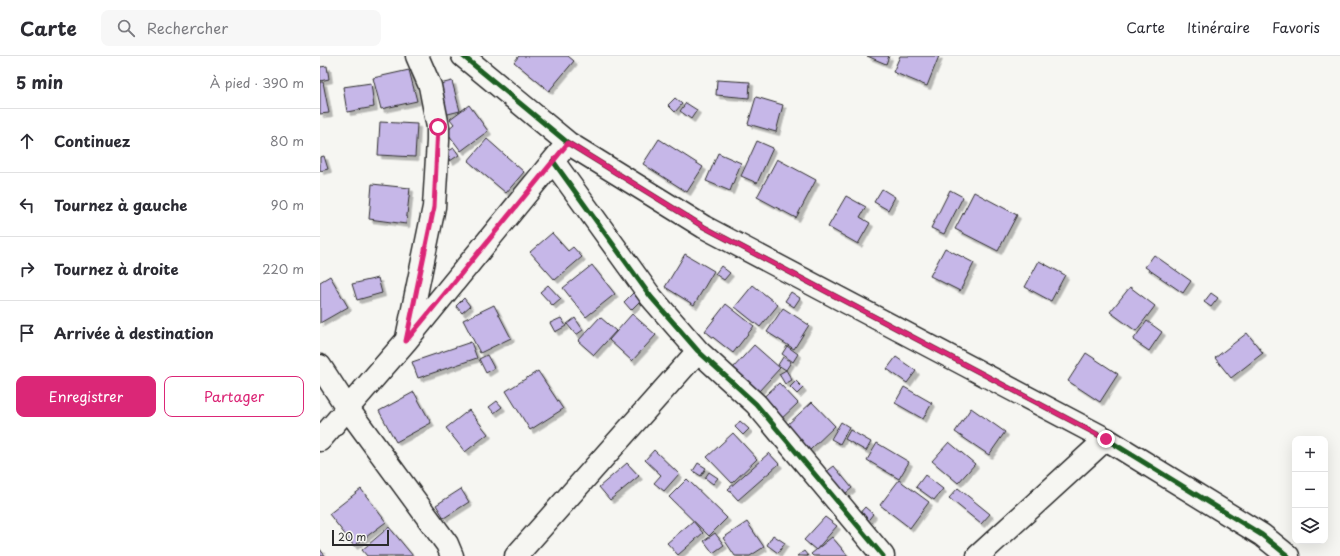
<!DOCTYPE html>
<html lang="fr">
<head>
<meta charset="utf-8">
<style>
  :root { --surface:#fff; --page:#f7f7f7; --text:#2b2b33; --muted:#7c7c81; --line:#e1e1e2; --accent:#db2777 }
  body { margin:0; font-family:"Playpen Sans",sans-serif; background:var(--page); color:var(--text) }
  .controls { position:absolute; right:12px; bottom:12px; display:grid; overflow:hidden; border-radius:8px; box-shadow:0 4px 16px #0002 }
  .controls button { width:36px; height:36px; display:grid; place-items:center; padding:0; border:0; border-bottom:1px solid var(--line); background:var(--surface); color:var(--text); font:20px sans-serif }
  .scale { position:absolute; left:12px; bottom:10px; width:57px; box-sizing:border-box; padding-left:4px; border:2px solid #2b2b2b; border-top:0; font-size:11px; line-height:14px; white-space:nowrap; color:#2b2b2b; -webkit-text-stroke:3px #f6f6f2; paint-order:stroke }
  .stop { position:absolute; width:12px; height:12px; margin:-9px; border:3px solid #db2777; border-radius:50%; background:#fff }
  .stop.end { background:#db2777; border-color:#fff; box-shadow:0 1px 4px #0008 }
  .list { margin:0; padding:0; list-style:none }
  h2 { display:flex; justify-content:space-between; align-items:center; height:52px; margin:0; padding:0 16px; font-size:17px }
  h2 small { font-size:13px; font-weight:400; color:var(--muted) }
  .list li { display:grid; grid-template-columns:26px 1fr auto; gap:12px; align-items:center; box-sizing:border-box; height:64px; padding:0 16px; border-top:1px solid var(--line) }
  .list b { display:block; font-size:15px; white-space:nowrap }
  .list em { font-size:13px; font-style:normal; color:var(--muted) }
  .actions { display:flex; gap:8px; padding:12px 16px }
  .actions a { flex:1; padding:9px 0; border:1px solid var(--accent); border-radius:8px; text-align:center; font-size:14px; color:var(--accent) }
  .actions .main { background:var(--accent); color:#fff }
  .icon { flex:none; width:22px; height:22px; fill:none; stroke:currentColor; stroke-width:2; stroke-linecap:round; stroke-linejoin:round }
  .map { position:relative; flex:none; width:1020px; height:500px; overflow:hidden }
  header { display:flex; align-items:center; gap:24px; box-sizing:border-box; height:56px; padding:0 20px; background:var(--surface); border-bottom:1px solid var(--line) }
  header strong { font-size:19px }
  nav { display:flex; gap:22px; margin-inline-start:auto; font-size:14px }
  .search { width:280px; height:36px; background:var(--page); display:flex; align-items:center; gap:10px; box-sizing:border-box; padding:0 14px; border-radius:8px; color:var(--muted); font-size:15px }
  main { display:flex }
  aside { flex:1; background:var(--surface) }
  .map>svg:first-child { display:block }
</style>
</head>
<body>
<header>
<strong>Carte</strong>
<div class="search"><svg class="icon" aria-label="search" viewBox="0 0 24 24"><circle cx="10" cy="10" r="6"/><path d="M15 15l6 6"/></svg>Rechercher</div>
<nav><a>Carte</a><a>Itinéraire</a><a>Favoris</a></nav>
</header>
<main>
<aside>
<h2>5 min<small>À pied · 390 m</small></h2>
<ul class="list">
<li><svg class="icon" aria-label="ahead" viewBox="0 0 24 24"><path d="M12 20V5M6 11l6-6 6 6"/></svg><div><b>Continuez</b></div><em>80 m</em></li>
<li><svg class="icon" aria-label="left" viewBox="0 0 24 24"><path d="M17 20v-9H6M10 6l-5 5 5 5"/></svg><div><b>Tournez à gauche</b></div><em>90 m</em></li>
<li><svg class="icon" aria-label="right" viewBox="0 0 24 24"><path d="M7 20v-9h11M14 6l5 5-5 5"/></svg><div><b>Tournez à droite</b></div><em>220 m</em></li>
<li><svg class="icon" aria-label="arrive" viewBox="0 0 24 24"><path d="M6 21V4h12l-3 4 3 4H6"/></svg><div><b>Arrivée à destination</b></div></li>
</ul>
<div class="actions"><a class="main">Enregistrer</a><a>Partager</a></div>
</aside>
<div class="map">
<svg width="1020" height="500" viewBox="0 0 1020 500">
  <defs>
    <filter id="shadow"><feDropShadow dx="3.5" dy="3.5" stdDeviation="0" flood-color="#0004"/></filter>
  </defs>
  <rect width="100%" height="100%" fill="#f6f6f2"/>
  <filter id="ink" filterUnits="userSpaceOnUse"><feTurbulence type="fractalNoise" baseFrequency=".025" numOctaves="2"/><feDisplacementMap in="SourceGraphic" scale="8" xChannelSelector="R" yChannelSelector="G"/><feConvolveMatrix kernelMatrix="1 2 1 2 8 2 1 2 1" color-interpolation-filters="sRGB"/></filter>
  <g filter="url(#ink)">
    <path fill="#c6b7e8" stroke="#2b2b2b" filter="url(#shadow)" d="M199,0H248L254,5L229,35L194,6Z
      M547,0H569L566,8Z
      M580,0H619L607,30L573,16Z
      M7,10L9,23L0,25V11Z
      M89,14L97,45L61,53L53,22Z
      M397,24L430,26L429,42L396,39Z
      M132,25L140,55L124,59L116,29Z
      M0,26H3L9,57L0,58Z
      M51,27L54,51L27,56L23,31Z
      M436,41L463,49L456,76L428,68Z
      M355,42L362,48L355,56L348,49Z
      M366,47L377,54L371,63L360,55Z
      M149,49L168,75L141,95L126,75L134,68L130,63Z
      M60,66L97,68L95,101L58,99Z
      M167,83L204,116L186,137L148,105Z
      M339,83L383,111L367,136L323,108Z
      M437,85L453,92L437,127L421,120Z
      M134,92L139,99L130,105L125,97Z
      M398,97L421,107L410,135L386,125Z
      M4,100L8,113L0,115V101Z
      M457,103L496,124L476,162L437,141Z
      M52,128L90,132L86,168L49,163Z
      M562,133L575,141L568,154L554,146Z
      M630,134L643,141L624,178L611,172Z
      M654,136L697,159L678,195L635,173Z
      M526,140L546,151L540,161L550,167L538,188L508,171Z
      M232,177L248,195L253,191L262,201L235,224L210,196Z
      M625,192L654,207L640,235L610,220Z
      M365,198L394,215L374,249L345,231Z
      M834,199L871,225L863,237L825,211Z
      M719,205L745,219L731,245L705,231Z
      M272,209L295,238L266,261L243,232Z
      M401,210L410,217L404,224L395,218Z
      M10,220L28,251L0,267V226Z
      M58,222L62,237L37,244L32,228Z
      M228,229L241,243L233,250L220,236Z
      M433,229L458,249L440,271L415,251Z
      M810,231L835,250L816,275L790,256Z
      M471,236L480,242L474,251L465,245Z
      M313,237L320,245L311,254L304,246Z
      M891,237L898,242L891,251L884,246Z
      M144,242L150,250L142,257L136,250Z
      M406,248L434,270L413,297L385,275Z
      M174,249L191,282L160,297L143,264Z
      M463,252L489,269L474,293L447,276Z
      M312,258L336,279L312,305L289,284Z
      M280,261L296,275L274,299L258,285Z
      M241,262L246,270L235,276L230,267Z
      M255,262L263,274L256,279L247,268Z
      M827,265L842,276L829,295L813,284Z
      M927,277L943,297L911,322L895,302Z
      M151,286L157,302L98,322L92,306Z
      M434,289L460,312L439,335L413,312Z
      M467,290L478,298L473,306L462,298Z
      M766,297L798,318L780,346L748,325Z
      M167,299L174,312L166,317L159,303Z
      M463,301L471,306L466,314L458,309Z
      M576,301L596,315L587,327L567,313Z
      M466,314L472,324L465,328L459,318Z
      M218,315L243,353L210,374L186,335Z
      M476,325L483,332L477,338L470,331Z
      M459,327L478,347L458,366L438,346Z
      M584,331L612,347L603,363L575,347Z
      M94,336L111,367L76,386L59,355Z
      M177,345L182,351L174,357L169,351Z
      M492,346L515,370L490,394L467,369Z
      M651,352L685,376L669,399L635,376Z
      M149,354L168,378L145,396L126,372Z
      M420,365L429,373L423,379L415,371Z
      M521,366L529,371L520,388L511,383Z
      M530,374L551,386L546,395L525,383Z
      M413,377L437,403L412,427L387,401Z
      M629,386L655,408L638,427L612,405Z
      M557,387L589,406L579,423L547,404Z
      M334,394L359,418L344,435L334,427L341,419L325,404Z
      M449,397L459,408L418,444L408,433Z
      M307,407L319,420L290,444L279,431Z
      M378,407L386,412L381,420L373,415Z
      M514,410L532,432L519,443L501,420Z
      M389,416L398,422L393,428L385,422Z
      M605,419L623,433L614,444L596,431Z
      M367,423L407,462L389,480L349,441Z
      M579,424L609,446L590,472L560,449Z
      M638,432L670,458L661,468L629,442Z
      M41,433L66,466L34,490L9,458Z
      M141,433L149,446L124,462L116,449Z
      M545,451L553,458L546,467L537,460Z
      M505,461L517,470L496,494L484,484Z
      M373,465L383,477L358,499L347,487Z
      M427,466L444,491L430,500H415L403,482Z
      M69,471L93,500H47L42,494Z
      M395,477L404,489L393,497L384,485Z
      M453,479L465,487L458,497L447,489Z
      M512,481L528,500H493L491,498Z
      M0,493L5,500H0Z
      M484,495L488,500H477Z"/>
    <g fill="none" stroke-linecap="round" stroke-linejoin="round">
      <g stroke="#2b2b2b" stroke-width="25">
        <path id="minor" d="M233,105L331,241L378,295L436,348L563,500
          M87,282L114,151L118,85V71L110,30L97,0
          M0,310L28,353L127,488L132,500
          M0,384L86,285L242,94
          M196,500L378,295
          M658,500L786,383"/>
      </g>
      <g stroke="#2b2b2b" stroke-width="25">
        <path id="tertiary" d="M143,0L248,87L384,171L786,383L942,479L968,500"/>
      </g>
      <use href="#minor" stroke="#f6f6f2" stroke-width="22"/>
      <use href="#tertiary" stroke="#f6f6f2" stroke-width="22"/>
      <g stroke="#f6f6f2" stroke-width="8">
        <path id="cycleway" d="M143,0L248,87L384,171L786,383L942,479L968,500
          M233,105L331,241L378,295L436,348L563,500"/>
      </g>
      <use href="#cycleway" stroke="#1b5e20" stroke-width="5"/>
    </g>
  </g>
  <g fill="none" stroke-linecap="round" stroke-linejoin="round" filter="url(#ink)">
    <path stroke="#db2777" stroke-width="5" d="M118,71L114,151L86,285L248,87L384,171L786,383"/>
  </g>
</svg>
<div class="controls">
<button>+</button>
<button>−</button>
<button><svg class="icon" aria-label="layers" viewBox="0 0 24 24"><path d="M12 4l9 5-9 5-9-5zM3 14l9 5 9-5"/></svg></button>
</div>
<div class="scale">20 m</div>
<div class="stop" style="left:118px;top:71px"></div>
<div class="stop end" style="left:786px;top:383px"></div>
</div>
</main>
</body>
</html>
